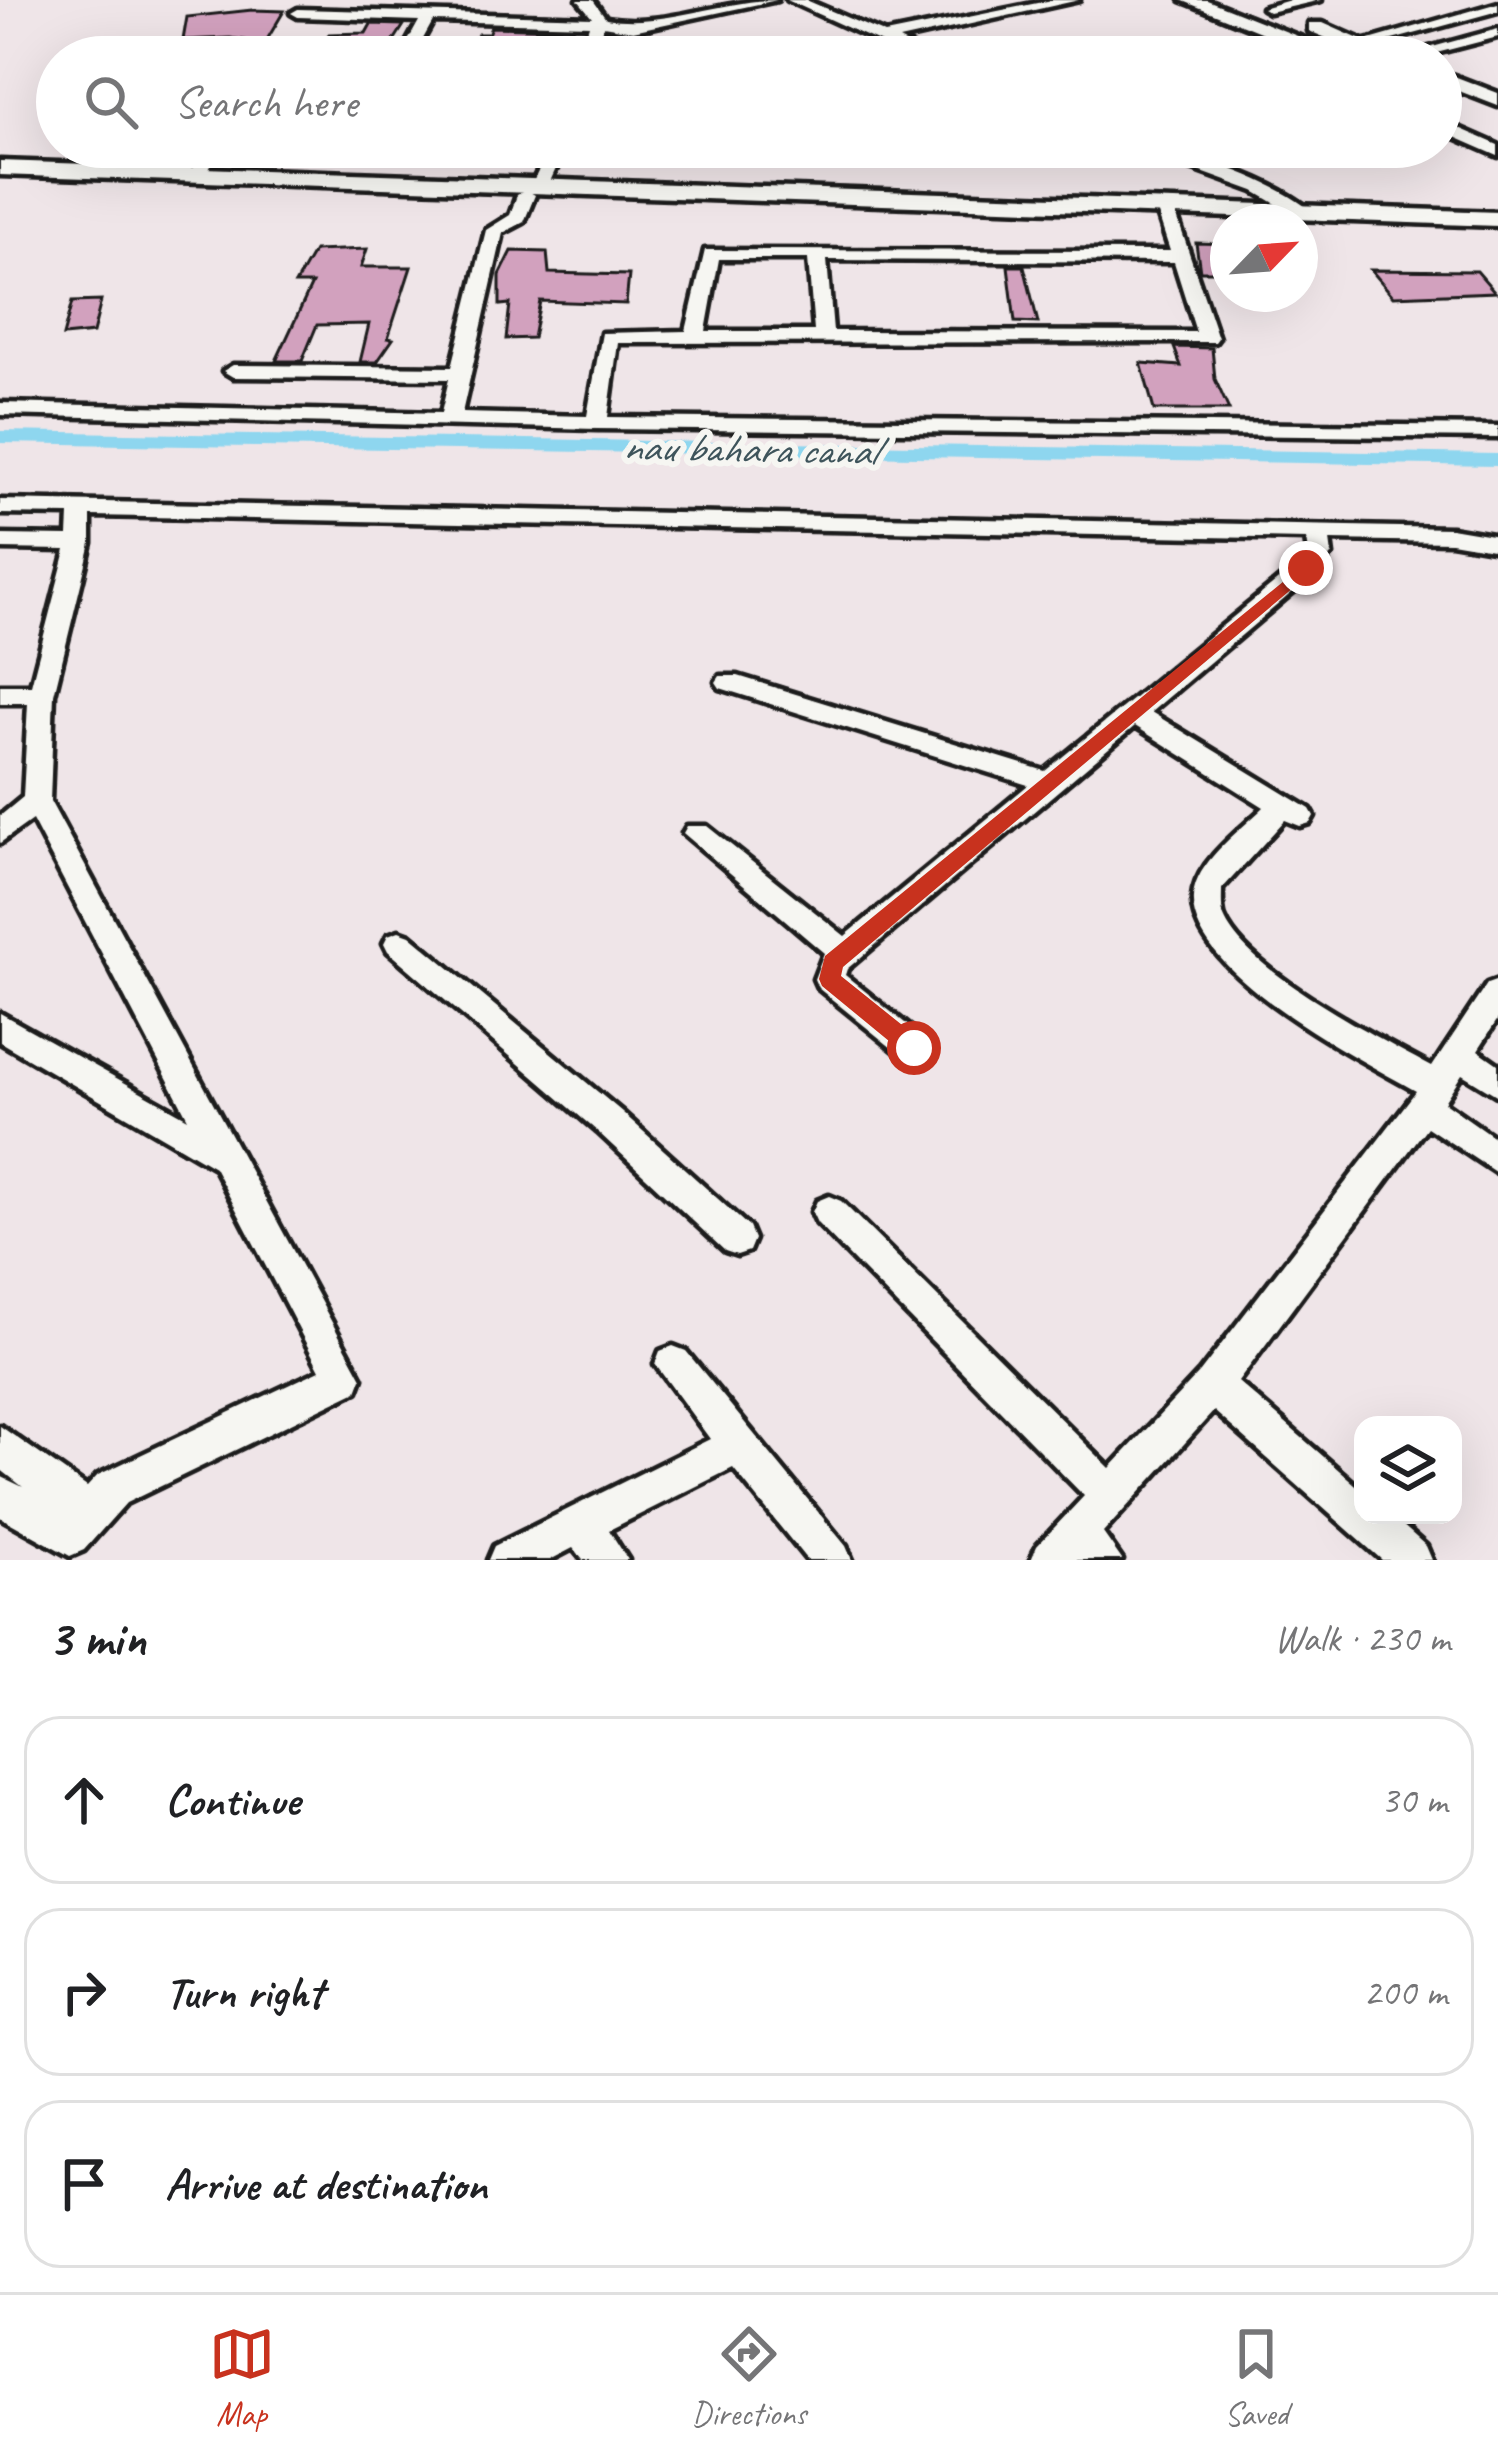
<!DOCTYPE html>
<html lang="en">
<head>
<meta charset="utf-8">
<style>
  :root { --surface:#fff; --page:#f2f2f2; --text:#202124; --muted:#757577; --line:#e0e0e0; --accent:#c8321e }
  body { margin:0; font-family:Caveat,sans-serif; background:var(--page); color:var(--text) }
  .controls { position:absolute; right:36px; bottom:36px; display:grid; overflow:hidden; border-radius:24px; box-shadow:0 12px 48px #0002 }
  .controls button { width:108px; height:108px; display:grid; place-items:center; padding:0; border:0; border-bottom:3px solid var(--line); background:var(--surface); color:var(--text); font:60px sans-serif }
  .compass { position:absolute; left:1210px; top:204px; width:108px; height:108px; border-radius:50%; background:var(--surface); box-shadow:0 12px 48px #0002; rotate:65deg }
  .stop { position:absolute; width:36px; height:36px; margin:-27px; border:9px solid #c8321e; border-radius:50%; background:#fff }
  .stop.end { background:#c8321e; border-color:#fff; box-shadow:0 3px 12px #0008 }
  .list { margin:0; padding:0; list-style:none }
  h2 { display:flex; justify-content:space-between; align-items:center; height:156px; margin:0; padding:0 48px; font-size:51px }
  h2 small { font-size:39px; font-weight:400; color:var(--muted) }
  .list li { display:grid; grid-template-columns:78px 1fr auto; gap:36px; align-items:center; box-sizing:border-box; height:168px; margin:0 24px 24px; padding:0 24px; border:3px solid var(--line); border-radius:36px }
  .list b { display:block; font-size:45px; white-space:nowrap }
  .list em { font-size:39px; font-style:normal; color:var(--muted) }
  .icon { flex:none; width:66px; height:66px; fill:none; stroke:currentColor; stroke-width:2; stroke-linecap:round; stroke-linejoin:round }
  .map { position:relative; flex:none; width:1498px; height:1560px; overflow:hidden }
  .search { position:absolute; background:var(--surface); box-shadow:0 12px 48px #0002; left:36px; right:36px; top:36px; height:132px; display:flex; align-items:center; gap:30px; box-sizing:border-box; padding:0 42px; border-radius:66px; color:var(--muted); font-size:45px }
  .sheet { height:732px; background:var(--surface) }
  nav { display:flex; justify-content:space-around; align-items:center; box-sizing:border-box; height:168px; border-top:3px solid var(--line); background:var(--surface); font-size:33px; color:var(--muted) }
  nav a { display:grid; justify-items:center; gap:6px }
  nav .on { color:var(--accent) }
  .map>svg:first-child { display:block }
</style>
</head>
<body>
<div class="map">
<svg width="1498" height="1560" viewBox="0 0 1498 1560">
  <rect width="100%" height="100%" fill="#efe5e8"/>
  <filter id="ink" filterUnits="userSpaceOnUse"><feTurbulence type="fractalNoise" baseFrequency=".00833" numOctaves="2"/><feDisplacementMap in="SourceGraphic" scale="24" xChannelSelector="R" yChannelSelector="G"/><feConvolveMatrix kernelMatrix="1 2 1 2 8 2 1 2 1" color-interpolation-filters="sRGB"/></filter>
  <g filter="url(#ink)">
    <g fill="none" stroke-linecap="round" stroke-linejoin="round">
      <path fill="#8ed6ef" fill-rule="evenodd" d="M0,431L1498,454V466L0,443Z"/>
    </g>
    <path fill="#d2a1be" stroke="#1c1c1c" stroke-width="3" d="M252,10L284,11L265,43L230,38L183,40L187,17Z
      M371,24L404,25L384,56L313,55L329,34L366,33Z
      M491,27L560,29L549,57H467L478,34H488Z
      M1196,243L1228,244V271H1200Z
      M367,249L361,267H411L388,338L393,339L377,362H360L369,324L317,325L302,361H276L312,284H295L314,251Z
      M512,251L547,252L549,273L629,275L626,304L540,301L533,338L506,339L510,304L500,305V275Z
      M1008,266H1024L1038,323L1015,322Z
      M1371,270L1477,271L1495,292L1393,296Z
      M101,301L93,333L63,336L72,302Z
      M1174,347L1212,348L1215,379L1229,410H1154L1141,363L1181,366Z"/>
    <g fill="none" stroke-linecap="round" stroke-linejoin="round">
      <g stroke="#1c1c1c" stroke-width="9">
        <path id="minor" d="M578,0H593L606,18C663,28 720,0 777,0L633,31L603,26L593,57H579L589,25L433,21L413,57H399L419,21L298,17L291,13L298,9L592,17Z
          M787,0H806L885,34L1052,0H1079L899,40L932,57H912Z
          M1290,0H1321L1269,12L1262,8Z
          M1498,3V11L1359,49L1352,45Z
          M1498,29V37L1421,57H1396Z
          M117,43L276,48L283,52L276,56L112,50V44Z
          M1441,120L1498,145V156L1441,131Z
          M208,147H224L202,179H190L188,175Z
          M550,147H566L547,188H535L532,184Z
          M1133,147C1183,147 1277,180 1315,214L1300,218L1254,191Z
          M526,190L535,195L524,222L503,233L462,413L587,416L602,333L686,331L705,250L1170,251L1156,208L1165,203L1174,208L1218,338L1215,342L618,343L608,417L1498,426V438L597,429L0,415V403L441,413L449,379L233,377L223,371L233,365L452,367L486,230L510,215L517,195ZM719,259H808L814,331H706ZM827,260L1174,262L1196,332L833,331Z
          M0,500L1451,528L1498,536V550L1451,542L1330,540L1332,555L1315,573L1151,712L1310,809L1314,816L1310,823L1300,826L1285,820L1222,889C1222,898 1221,909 1224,917C1247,972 1379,1038 1432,1067L1487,984L1498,980V1019L1478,1050L1498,1064V1096L1462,1074L1444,1102L1498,1140V1174L1427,1127L1238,1382L1363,1491V1515H1391L1426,1546L1432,1560H1382L1214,1411L1103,1533L1122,1560H1031L1037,1546L1084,1496L817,1223L812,1212L817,1201L829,1196L841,1201L1110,1468L1200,1372L1416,1091C1360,1059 1177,968 1194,890C1201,858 1242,829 1264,807L1135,726L847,969L845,975L925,1039L930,1048L925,1057L914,1061L903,1057L818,988L814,979L824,953L683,833L687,826H707L845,936L1028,785L720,688L716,682L720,676H738L1045,771L1299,563L1308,553L1306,539L91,516V543L54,694L50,801L362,1378L357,1391L126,1503L84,1550L70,1556L0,1517V1476L23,1487L0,1469V1426L87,1487L98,1475L320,1370L214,1167L0,1042V1013L188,1118L32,820L0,843V816L23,797L28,703H0V685H31L66,550L0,549V535L68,536L69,515L0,514Z
          M399,931L410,935L622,1112L749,1227L754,1239L749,1251L737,1255L725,1251L598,1132L388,951L384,943L388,935Z
          M673,1346L686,1351L846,1546L852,1560H807L733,1468L609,1530L628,1560H583L573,1548L550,1560H488L494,1546L710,1439L655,1364L660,1351Z"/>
      </g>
      <g stroke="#1c1c1c" stroke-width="9">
        <path id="major" d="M1181,0H1207L1350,57H1322Z
          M1309,23H1323L1400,57H1373L1309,31Z
          M1441,71L1498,93V106L1441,84Z
          M0,161L1498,212V226L0,175Z"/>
      </g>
      <use href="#minor" fill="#f6f6f2" fill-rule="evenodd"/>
      <use href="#major" fill="#f6f6f2" fill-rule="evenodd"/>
    </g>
  </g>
  <path fill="#c8321e" d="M1306,563L1315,568L1312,572L843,967L841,976L922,1041V1055H906L822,986L819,979L825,956Z"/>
  <g text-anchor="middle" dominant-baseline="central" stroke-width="12" stroke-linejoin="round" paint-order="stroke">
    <g font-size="42" font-style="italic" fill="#3e545b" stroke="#f6f6f2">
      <text transform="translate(749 449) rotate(1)">nau bahara canal</text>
    </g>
  </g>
</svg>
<div class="controls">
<button><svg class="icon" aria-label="layers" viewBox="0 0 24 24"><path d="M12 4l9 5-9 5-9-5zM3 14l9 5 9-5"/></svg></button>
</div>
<svg class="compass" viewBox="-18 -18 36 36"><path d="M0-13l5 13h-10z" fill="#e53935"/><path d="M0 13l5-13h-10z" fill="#757577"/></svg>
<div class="stop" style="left:914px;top:1048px"></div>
<div class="stop end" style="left:1306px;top:568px"></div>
<div class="search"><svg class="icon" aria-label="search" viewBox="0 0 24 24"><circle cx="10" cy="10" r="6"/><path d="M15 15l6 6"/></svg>Search here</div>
</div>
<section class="sheet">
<h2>3 min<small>Walk · 230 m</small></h2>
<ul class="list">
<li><svg class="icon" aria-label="ahead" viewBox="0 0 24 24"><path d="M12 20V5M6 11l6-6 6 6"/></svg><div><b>Continue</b></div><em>30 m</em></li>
<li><svg class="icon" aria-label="right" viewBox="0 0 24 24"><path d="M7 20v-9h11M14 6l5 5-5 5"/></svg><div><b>Turn right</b></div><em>200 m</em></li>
<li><svg class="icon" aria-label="arrive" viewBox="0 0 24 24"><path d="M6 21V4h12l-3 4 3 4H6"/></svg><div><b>Arrive at destination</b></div></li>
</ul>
</section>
<nav>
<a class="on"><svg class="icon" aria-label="map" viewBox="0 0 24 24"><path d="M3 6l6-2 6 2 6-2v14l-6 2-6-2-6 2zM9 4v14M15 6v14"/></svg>Map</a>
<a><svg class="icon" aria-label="directions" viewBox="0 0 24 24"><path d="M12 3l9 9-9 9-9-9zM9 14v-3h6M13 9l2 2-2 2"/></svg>Directions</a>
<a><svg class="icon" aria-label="saved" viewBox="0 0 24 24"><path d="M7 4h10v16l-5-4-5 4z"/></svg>Saved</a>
</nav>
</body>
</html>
